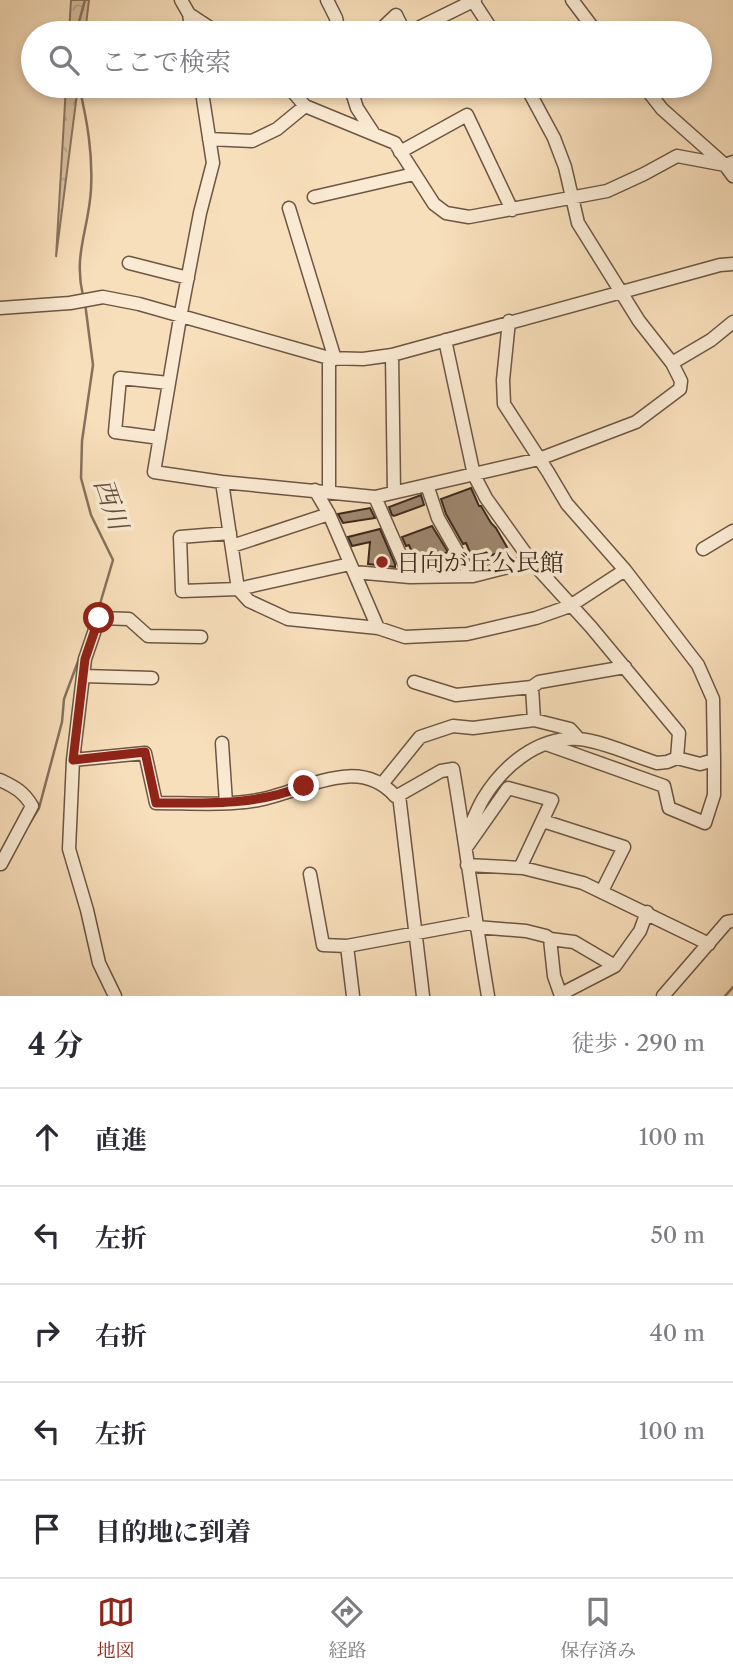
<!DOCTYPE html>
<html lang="ja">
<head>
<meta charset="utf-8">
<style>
  :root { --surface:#fff; --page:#f7f7f7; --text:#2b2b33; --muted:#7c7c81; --line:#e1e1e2; --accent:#8f2418 }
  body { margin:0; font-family:"Libre Caslon Text","Noto Serif JP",serif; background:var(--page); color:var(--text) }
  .stop { position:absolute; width:21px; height:21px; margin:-16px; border:5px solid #8f2418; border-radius:50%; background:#fff }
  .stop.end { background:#8f2418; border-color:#fff; box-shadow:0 2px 7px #0008 }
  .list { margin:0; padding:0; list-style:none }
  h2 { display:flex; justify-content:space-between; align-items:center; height:91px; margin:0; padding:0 28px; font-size:30px }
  h2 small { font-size:23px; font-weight:400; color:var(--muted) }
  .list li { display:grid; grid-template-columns:46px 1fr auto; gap:21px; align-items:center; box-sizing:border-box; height:98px; padding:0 28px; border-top:2px solid var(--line) }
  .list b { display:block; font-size:26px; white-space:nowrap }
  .list em { font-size:23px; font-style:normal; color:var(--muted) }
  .icon { flex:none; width:38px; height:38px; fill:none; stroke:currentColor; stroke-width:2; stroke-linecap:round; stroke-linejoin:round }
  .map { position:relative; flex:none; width:733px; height:996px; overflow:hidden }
  .search { position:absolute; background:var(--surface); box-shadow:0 4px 10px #0003; left:21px; right:21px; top:21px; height:77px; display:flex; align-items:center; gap:18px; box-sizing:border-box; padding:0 24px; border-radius:38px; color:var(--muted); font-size:26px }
  .sheet { height:581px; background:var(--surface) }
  nav { display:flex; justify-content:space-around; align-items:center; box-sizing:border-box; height:98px; border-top:2px solid var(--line); background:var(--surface); font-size:19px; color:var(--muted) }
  nav a { display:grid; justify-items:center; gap:4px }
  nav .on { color:var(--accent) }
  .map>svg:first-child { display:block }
</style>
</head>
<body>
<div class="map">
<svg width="733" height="996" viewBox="0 0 733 996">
  <defs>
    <pattern id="forest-crowns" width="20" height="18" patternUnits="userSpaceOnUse" patternTransform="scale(1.75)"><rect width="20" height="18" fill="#d8c0a0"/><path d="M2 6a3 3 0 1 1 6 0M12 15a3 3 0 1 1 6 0" fill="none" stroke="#baa589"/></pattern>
  </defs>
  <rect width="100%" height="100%" fill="#f8dfbb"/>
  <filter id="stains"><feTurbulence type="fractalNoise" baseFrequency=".00286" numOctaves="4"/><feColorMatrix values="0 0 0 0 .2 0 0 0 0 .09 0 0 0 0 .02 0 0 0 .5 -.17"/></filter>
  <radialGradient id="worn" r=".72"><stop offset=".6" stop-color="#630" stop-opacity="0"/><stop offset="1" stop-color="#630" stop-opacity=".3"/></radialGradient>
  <path fill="url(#forest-crowns)" stroke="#8a745e" stroke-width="2" d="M71,0H89L85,33H69Z
    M66,86H78L56,257Z"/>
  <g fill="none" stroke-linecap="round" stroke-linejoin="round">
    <path stroke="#87715b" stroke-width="2.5" d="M76,33L85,0
      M79,86C87,120 93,153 91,189C89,229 73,254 83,296
      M85,303L93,365L82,441L81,478L91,515L113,560L97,614
      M28,826L39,808L62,722L64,699L80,656
      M725,996L733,987"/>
  </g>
  <path fill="#9e876f" stroke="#3d281d" stroke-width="2" d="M471,488L479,506H481L491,523L496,528L508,549L474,562L466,543L463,544L446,514L441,499Z
    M421,495L424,505L394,516L392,515L389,507Z
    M370,508L375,518L343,523L338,514Z
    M432,526L448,552L417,564L409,545L406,546L402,537Z
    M380,529L395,564V567L368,564L370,542L352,546L348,537Z"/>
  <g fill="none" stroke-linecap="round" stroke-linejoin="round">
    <g stroke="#6c5644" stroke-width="15">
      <path id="minor" d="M181,0L189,14L192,33
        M327,0L336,18L339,33
        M475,0L473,1L494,33
        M572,0L597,33
        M189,14L218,33
        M377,33L396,15L405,33
        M408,33L473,1
        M201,86L213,163L200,213L180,318L154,472L222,482L375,497L539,459L636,422L680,389L681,381L672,363
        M288,86L305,106L395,143L434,204L446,213L469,217L607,191L644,174L677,156L725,165L733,162
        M350,86L357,108L374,134
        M526,86L554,138L565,167L578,223L639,321L672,363L711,340L733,322
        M644,86L662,109L725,165L733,176
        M209,139L252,141L277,129L305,106
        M400,152L467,115L512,210
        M314,197L414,174
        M289,208L335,359
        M129,263L188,278
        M0,308L70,303L103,297L139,304L329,358L363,359L392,355L720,265L733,264
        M445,340L474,475L486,498L531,561L591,627L679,733L677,758
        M392,355L394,492
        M160,438L115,432L120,378L169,383
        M222,482L238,589L249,601L288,619L378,628L405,637L467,634L536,618L570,606L625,570
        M427,485L438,518L471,576
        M315,490L329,514L378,628
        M329,492V358
        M375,497L410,577
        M230,533L180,537L182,591L238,589L350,564
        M232,546L329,514
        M703,549L733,531
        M354,572L410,577L473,576L531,561
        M83,676L152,678
        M414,682L456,695L532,687L539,682L625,667
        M532,687L534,720L570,729L579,739
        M222,743L226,803
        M546,744L664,786L669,808L705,823L714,795V760
        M73,760L145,753L156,803C189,803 225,806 258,800C302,793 357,753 395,796L399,795
        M0,780C15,787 24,792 32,806L1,864
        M382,784L420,737L453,726L473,728L534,720
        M399,795L441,771L453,769C466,844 475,920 488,996
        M399,795L423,996
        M543,821L624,847L602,891
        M465,838C471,826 476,811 483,799C503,766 538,736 579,739C603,741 634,756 657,763L667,762L677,758L700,764L714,760L713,699L698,665L625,570L567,504L548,472L504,404L503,380L509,321
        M468,845L508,788L552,800L520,868
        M467,865L523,868L583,883L709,944
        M310,874L323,945L347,946L476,922
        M476,927L526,931L546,936L550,939L574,942L615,966
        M550,939L554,976L561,996
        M347,946L353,996
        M561,994L615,966L640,931L647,912
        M115,996L99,963L87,910L69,849L73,760L85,659L99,618L129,619L148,636L201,637
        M663,996L727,922L733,921"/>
    </g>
    <use href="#minor" stroke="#faead3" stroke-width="12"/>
  </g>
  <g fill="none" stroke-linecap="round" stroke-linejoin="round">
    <path stroke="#8f2418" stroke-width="9" d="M99,618L85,659L73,760L145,752L156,803C208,803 254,806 304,786"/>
  </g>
  <circle fill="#8f2418" stroke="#faead3" stroke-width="2.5" cx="382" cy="562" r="7"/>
  <g text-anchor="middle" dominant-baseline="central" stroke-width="7" stroke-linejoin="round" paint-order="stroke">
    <g font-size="24" fill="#3d281d" stroke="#faead3" text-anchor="start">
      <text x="396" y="562">日向が丘公民館</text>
    </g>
    <g font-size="26" font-style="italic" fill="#624c3c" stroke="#faead3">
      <text transform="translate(111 504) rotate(71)">西川</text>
    </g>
  </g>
  <rect width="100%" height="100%" filter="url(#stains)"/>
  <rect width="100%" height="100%" fill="url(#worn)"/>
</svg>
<div class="stop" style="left:99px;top:618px"></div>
<div class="stop end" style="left:304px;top:786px"></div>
<div class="search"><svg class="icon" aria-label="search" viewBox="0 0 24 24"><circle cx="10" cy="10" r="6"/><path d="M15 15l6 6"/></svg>ここで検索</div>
</div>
<section class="sheet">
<h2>4 分<small>徒歩 · 290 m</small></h2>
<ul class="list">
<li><svg class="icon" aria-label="ahead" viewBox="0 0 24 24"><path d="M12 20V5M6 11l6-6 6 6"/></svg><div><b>直進</b></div><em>100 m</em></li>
<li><svg class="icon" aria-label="left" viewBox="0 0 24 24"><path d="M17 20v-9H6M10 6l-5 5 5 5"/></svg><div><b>左折</b></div><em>50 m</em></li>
<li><svg class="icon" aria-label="right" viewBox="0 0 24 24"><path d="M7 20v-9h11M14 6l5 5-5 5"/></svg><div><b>右折</b></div><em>40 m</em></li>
<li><svg class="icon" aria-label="left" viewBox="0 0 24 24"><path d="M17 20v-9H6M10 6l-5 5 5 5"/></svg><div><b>左折</b></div><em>100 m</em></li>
<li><svg class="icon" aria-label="arrive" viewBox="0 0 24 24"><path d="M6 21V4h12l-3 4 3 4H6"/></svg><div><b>目的地に到着</b></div></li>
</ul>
</section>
<nav>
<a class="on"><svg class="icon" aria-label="map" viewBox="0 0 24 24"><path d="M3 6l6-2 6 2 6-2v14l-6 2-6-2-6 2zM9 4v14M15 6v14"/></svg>地図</a>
<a><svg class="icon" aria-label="directions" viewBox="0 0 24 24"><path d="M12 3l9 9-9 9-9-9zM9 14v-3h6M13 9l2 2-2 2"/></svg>経路</a>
<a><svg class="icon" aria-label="saved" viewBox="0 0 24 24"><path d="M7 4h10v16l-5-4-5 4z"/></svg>保存済み</a>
</nav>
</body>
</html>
